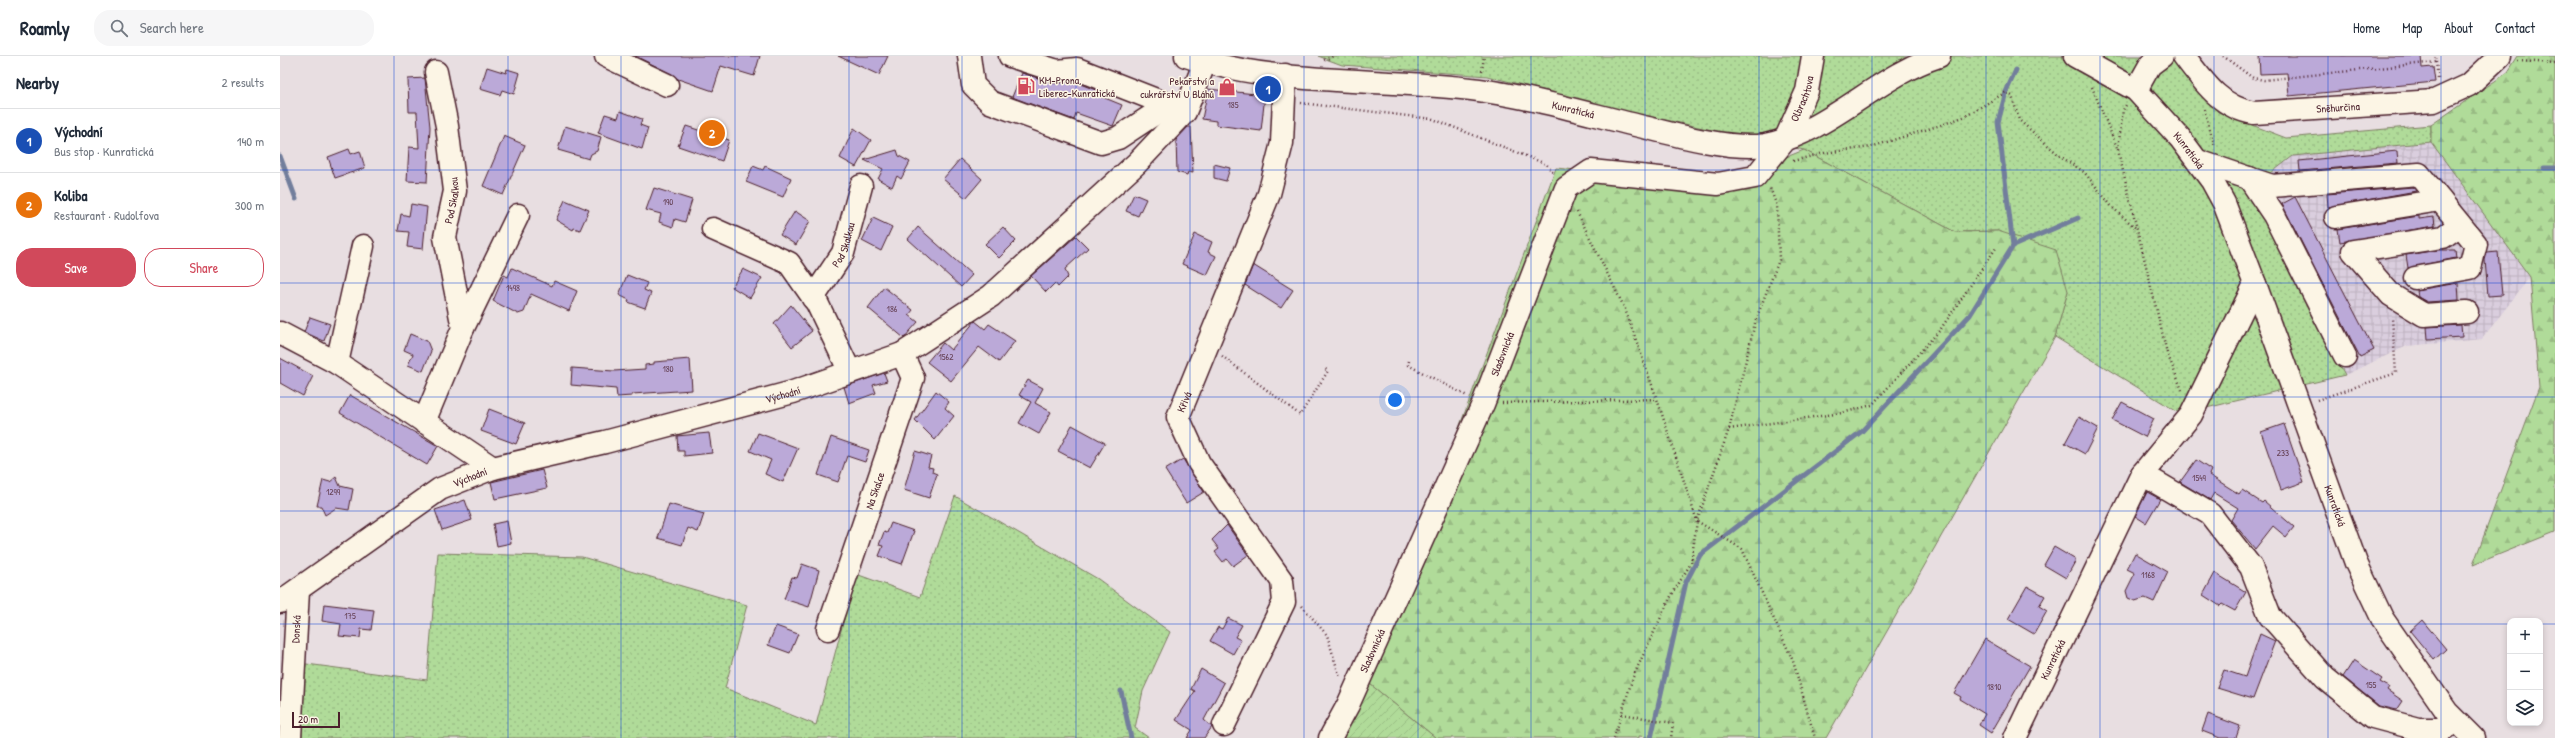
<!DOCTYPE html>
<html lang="en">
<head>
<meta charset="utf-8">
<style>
  :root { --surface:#fff; --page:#f6f6f7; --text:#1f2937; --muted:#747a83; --line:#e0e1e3; --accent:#d1495b }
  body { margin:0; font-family:"Patrick Hand",sans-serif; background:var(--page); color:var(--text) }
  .controls { position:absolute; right:12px; bottom:12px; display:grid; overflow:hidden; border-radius:8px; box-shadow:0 2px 6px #0003 }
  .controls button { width:36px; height:36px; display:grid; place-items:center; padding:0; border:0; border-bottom:1px solid var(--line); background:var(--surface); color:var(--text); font:20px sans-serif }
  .scale { position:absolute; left:12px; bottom:10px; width:48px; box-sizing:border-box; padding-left:4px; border:2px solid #4a1f2b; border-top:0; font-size:11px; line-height:14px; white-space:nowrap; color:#4a1f2b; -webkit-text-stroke:3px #fcf5e5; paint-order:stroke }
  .you { position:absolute; left:1115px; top:344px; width:14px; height:14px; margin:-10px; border:3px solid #fff; border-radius:50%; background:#1a73e8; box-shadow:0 0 0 6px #1a73e833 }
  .badge { display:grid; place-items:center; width:26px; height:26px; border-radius:50%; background:var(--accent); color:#fff; font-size:13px; font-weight:700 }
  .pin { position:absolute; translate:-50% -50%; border:2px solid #fff; box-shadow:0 1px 4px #0006 }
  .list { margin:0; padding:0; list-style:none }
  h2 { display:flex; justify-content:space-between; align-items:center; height:52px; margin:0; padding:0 16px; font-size:17px }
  h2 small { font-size:13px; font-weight:400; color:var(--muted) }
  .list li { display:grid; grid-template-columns:26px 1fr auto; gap:12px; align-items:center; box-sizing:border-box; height:64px; padding:0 16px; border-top:1px solid var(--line) }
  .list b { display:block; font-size:15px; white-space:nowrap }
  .list p { margin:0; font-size:13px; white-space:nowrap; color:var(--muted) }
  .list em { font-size:13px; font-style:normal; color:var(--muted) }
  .actions { display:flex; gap:8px; padding:12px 16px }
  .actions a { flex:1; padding:9px 0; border:1px solid var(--accent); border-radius:16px; text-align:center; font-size:14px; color:var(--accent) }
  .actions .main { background:var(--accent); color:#fff }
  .icon { flex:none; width:22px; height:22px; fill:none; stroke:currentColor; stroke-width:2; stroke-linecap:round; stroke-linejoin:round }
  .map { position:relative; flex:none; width:2275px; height:682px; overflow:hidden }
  header { display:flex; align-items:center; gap:24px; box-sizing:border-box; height:56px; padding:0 20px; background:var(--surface); border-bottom:1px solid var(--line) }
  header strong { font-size:19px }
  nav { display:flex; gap:22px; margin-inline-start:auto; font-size:14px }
  .search { width:280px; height:36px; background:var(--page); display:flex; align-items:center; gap:10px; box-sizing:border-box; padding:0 14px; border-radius:16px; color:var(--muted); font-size:15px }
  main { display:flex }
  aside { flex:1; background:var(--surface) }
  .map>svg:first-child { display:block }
</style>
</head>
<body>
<header>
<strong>Roamly</strong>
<div class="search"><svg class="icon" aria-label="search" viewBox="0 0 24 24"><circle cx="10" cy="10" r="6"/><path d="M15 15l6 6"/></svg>Search here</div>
<nav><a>Home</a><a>Map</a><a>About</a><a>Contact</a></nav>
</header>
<main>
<aside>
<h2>Nearby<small>2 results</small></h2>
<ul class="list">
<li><span class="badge" style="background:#1a4fb4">1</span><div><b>Východní</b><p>Bus stop · Kunratická</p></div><em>140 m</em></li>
<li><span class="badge" style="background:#e8710a">2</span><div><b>Koliba</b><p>Restaurant · Rudolfova</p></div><em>300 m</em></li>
</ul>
<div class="actions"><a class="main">Save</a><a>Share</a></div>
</aside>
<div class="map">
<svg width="2275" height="682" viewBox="0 0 2275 682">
  <defs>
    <pattern id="industrial-grid" width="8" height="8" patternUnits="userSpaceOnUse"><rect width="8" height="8" fill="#dacede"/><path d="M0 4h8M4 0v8" fill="none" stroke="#bdb0bf"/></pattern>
    <pattern id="grass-dots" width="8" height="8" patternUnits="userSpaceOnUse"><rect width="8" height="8" fill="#b0db99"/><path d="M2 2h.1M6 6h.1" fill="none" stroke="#99bc84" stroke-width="1.8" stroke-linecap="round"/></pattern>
    <pattern id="forest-firs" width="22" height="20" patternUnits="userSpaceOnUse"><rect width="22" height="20" fill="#b0db99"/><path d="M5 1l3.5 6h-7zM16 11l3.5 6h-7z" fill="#99bc84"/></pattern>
    <pattern id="garden-furrows" width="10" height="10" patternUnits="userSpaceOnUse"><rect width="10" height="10" fill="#b0db99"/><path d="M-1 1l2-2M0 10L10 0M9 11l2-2" fill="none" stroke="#99bc84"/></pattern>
  </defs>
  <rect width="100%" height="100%" fill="#e8dee1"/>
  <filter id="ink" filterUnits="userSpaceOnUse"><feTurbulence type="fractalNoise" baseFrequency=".025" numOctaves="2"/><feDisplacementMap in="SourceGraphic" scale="8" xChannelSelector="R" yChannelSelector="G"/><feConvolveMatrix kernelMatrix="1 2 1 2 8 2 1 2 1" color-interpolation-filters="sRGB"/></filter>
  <g filter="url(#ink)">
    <path fill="url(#industrial-grid)" d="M2151,86L2250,221L2202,283L2127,290L2065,319L1969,134L2013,100Z"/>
    <path fill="url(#grass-dots)" stroke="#7d7d62" d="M1038,0H1891L1938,56L2006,82L2151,69V86L2013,100L1969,134L2065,319L1901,358L1775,281L1788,235L1718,175L1675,176L1524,94L1340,54L1207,20L1062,9Z
      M675,440L818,523L890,576L863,635L855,672L869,682H1L0,657L4,605L147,624L158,497L302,501L467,549L445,632L536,669L576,518L640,541Z"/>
    <path fill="url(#forest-firs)" stroke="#7d7d62" d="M2238,0H2275V476L2193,509L2259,331L2250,221L2151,86V69L2228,16Z
      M1524,94L1675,176L1718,175L1776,194L1788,235L1775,281L1546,682H1377L1359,680V682H1156L1085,624L1276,112L1438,128Z"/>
    <path fill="url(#garden-furrows)" stroke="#7d7d62" d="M1085,624L1156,682H1055Z"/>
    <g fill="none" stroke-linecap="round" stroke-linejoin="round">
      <path stroke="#727e9c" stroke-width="5" d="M0,100L16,143
        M2264,112H2275
        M1733,190L1798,162
        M841,635L851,682
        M1371,682L1406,526L1420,499L1582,375L1690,259L1733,190L1718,66L1726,36L1736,14"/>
    </g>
    <path fill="#bba9d8" stroke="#4a1f2b" d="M355,0H480L474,20L441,10L433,35L398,23L392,18Z
      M558,0H608L599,19Z
      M1979,0H2141L2142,12L2153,11L2155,26L2009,40L2007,17L1980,18Z
      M207,11L226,17L227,13L240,17L234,38L222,34L220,39L200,33Z
      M742,17L774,27L795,26L821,36L820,40L842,49L833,70L796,57L794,64L732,41Z
      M145,22L150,71L147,126L127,125L129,91L139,92L137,56H129L128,23Z
      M928,33L985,39L981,75L936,69V65L922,63Z
      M340,55L362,63L360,69L368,72L362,93L318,77L325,58L338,62Z
      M285,70L321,81L317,95L311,98L309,103L278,94Z
      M406,70L449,84L442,105L398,90Z
      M908,71H911L913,117L908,116L907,119L897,116L896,84Z
      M574,72L591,84L576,111L560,102Z
      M224,80L245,89L223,139L203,130Z
      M69,93L71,98L80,95L85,112L55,122L48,101Z
      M617,94L619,100L630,106L621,123L617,120L612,131L598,123L603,113L584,104Z
      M2117,95L2118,107L2020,115L2019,105Z
      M680,103L702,123L686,142L663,123Z
      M934,108L950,112L946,125L934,122Z
      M473,110L483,114L485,110L511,122L503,141L466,126Z
      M2133,131L2136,135L2048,151L2047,138Z
      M374,132L412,144L405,166L395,163L393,171L379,166L381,158L366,154Z
      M854,138L866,143L858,160L846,155Z
      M2015,141L2094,294L2080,301L2002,148Z
      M285,144L309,154L300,174L294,172L293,174L276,164Z
      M131,148L147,151L143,193L127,191L129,176L118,175L121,158L129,160Z
      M515,155L530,165L516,189L500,179Z
      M2139,160V163L2154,161L2155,170L2060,186L2058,173Z
      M593,162L612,171L601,195L582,185Z
      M638,171L692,219L681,231L628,183Z
      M723,171L736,185L719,202L705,188Z
      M915,178L932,186L928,196L936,200L927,219L902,208Z
      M796,180L808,192L785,213L788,221L778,231L775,227L766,236L751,220Z
      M2158,194H2175L2176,202L2128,212L2126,199Z
      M2218,196L2222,239L2208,240L2205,204L2207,197Z
      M973,209L1013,234L1001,252L965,229Z
      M232,212L272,230L274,225L297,235L289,255L251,238L244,256L238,258L213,245L224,219L228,221Z
      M463,213L482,222L470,242L452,231Z
      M347,219L367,227L364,234L371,237L365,252L348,246L349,244L339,239Z
      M2178,227L2179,244L2147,246L2138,241L2137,234Z
      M604,231L633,254L629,259L638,266L624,282L588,252Z
      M511,249L532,275L512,291L494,268Z
      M30,261L50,268L44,285L24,276Z
      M695,265L705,273L709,268L735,285L719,306L699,291L671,325L647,306L663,287L671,294Z
      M2181,269L2182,281L2148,283L2147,271Z
      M130,278L147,285L151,295L143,315L128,309L133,298L124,294Z
      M0,302L33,320L23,340L0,327Z
      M410,303L412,334L352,338V340L337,341L336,333L291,329L292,312L334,315L365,313V309L374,308V306Z
      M604,317L607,325L593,329L596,337L569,347L564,331Z
      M748,324L763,332L755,347L771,356L759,378L739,367L751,346L739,339Z
      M656,335L669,346L665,352L674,360L655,384L635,364Z
      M70,339L158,390L147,409L60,357Z
      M1842,346L1874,363L1865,381L1832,364Z
      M209,353L245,367L236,388L201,375Z
      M1799,361L1818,372L1805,398L1785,387Z
      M2004,368L2024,426L2001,434L1981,376Z
      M792,369L825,387L810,412L778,395Z
      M429,377L432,397L404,400V395H398L397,380Z
      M478,377L518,392L503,426L485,418L491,404L470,395Z
      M551,381L589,394L585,406L567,400L558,426L538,419Z
      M635,395L651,400L648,411L653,412L652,416L657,418L649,442L624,434Z
      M903,403L924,436L906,447L885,414Z
      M1916,404L1931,414L1929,419L1959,438L1962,434L1982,447L1984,445L2014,471L2006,481L1993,470L1975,493L1951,464L1958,452L1934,437L1930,444L1900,426Z
      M262,414L267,432L215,443L211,426Z
      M56,421L60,430L73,433L69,454L56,452L45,459L41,450H37L43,424L50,426Z
      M1867,436L1880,443L1866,467L1855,460Z
      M185,444L192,464L162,474L155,454Z
      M389,448L424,458L418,476L408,472L402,489L378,482Z
      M227,465L231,487L217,490L213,468Z
      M611,467L634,475L622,508L599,500L603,490L599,489L604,476L607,477Z
      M947,469L968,499L953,510L947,503L943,506L935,496L939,493L932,484Z
      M1774,491L1796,504L1786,522L1764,509Z
      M1855,497L1888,516L1874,546L1865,542L1855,545L1848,542L1846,535L1855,517L1847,513Z
      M522,508L539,514L529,551L504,543L512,521L517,522Z
      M1935,517L1966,536L1955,555L1942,548L1940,550L1923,539Z
      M1747,530L1765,540L1759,550L1767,555L1754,578L1728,563Z
      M44,548L94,554L91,574L81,573L80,582L59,580L61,568L42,565Z
      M948,562L962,569L955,581L961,584L953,598L930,585L938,571L942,573Z
      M2142,564L2166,593L2154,604L2130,575Z
      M496,570L518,578L510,597L488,589Z
      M1980,578L1995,585L1973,643L1937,632L1944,614L1965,621Z
      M1705,583L1750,610L1711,677L1699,669L1705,658L1680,643L1681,641L1674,637Z
      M2074,604L2102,623L2100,626L2109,631L2107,634L2123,645L2117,654L2099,650L2063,621Z
      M921,613L944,627L924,664L932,671L924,682H907L912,674L896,664L915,635L911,633Z
      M1928,658L1960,670L1956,682H1940L1922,675Z"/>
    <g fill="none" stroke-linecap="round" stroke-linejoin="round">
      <g stroke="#4a1f2b" stroke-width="25">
        <g id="minor">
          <path d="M326,0L387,29"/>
          <path d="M689,0L693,29L710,46L821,87L838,82L888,49"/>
          <path d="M730,0L777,15L797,13L899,53"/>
          <path id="s1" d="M906,0C999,31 1102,21 1199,34C1256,42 1312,59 1368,72C1399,80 1454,94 1485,89C1551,76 1596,20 1659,0"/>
          <path id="s2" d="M1795,0L1856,34L1900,82L1932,125L1944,147L1975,228L2076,507L2102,562L2167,656L2193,682"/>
          <path id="s3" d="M1904,0C1923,25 1941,52 1974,57L2154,45L2189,29L2220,0"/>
          <path d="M1856,34L1870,9L1882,0"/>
          <path d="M1921,106L1992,130L2139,118L2196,188L2190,212L2135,222"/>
          <path d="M1969,122L1994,159L2065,300"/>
          <path d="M2056,161L2160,144"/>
          <path d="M2180,169L2163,181L2073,195L2111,239L2144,259L2187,256"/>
          <path d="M433,173L509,207L537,247L570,316"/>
          <path id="s4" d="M533,242L563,197L581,130"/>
          <path d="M183,272L238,159"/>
          <path d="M0,277L57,307L213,412"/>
          <path d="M57,307L83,190"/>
          <path id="s5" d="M144,366L183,272L165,181L175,135L167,70L156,16"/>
          <path d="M1862,418L1930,458L1971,511L1990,560L2045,622L2093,661L2138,673H2165"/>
          <path id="s6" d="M0,546L160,433L213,412L325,386L513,336L622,298L711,240L857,107L905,56L925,6"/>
          <path id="s7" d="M548,573L633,322L622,298"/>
          <path id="s8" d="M944,669L1004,546L1002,525L919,407L898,361L989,138L1002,87L1005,19"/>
          <path id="s9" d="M10,682L18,535"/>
          <path id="s10" d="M1050,682L1068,649L1203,348L1286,132L1311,115L1438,128L1475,121L1505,84L1527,35L1533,0"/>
          <path id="s11" d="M1735,682L1862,418L1911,359L1975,228"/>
        </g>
      </g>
      <path stroke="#4a1f2b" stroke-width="2.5" stroke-dasharray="1 3" stroke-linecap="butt" d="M1943,0L1973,22L1984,24L2156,6L2157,0
        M1044,4L1054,0
        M2238,5L2275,7
        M2156,6L2158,23
        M1202,15L1204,0
        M1812,31L1838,94L1887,297L1902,334
        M1021,47L1153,63L1266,108L1274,118
        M1924,53L1935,91
        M1838,93L1843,54L1846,49
        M1513,105L1544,97L1591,91L1664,68L1686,60L1726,36L1732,40L1739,64L1780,100L1804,116L1833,152L1857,173
        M1297,156L1345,253L1377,343
        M942,300L1020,359L1048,315L1044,312
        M1129,305L1128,309L1187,340
        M2037,344L2116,317L2112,262
        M1222,347L1377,343L1417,465L1462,493L1513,605L1535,682
        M1449,373L1562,357L1592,349L1660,274L1716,192
        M1022,550L1047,579L1060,622
        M1342,658L1393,667L1391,682
        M1334,682L1353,621L1390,542L1411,507L1417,465L1449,373L1476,263L1499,204L1497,150L1490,132"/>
      <use href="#minor" stroke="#fcf5e5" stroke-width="22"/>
    </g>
  </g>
  <path fill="none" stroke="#1d4ed8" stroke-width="1" stroke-opacity="0.55" d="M114,0V682M228,0V682M341,0V682M455,0V682M569,0V682M682,0V682M796,0V682M910,0V682M1024,0V682M1138,0V682M1251,0V682M1365,0V682M1479,0V682M1592,0V682M1706,0V682M1820,0V682M1934,0V682M2048,0V682M2161,0V682M0,114H2275M0,227H2275M0,341H2275M0,455H2275M0,568H2230M2260,568H2275"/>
  <defs>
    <g id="fuel-bare" transform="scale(1.38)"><path d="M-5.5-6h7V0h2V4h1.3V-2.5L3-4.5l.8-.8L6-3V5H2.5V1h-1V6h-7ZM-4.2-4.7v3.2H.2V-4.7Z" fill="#d1495b" stroke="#fcf5e5" stroke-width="2.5" paint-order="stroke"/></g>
    <g id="shop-bare" transform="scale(1.38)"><path d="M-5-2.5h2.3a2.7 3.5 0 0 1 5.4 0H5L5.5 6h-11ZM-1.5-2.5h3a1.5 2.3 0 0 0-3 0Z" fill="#d1495b" stroke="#fcf5e5" stroke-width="2.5" paint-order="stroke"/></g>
  </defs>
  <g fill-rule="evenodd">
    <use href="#fuel-bare" x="746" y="30"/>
    <use href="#shop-bare" x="947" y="31"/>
  </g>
  <g text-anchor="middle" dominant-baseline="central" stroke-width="3" stroke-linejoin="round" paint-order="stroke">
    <g font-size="9" fill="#664256">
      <text x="953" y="49">185</text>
      <text x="388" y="146">190</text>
      <text x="233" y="232">1498</text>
      <text x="612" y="253">186</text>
      <text x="666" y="301">1562</text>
      <text x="388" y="313">180</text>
      <text x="2003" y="397">233</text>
      <text x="1919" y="422">1549</text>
      <text x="53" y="436">1299</text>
      <text x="1868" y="519">1168</text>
      <text x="70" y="560">175</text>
      <text x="2091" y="629">155</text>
      <text x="1714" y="631">1810</text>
    </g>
    <g font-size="11" fill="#4a1f2b" stroke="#fcf5e5" text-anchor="start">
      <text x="759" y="24">KM-Prona,<tspan x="759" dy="13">Liberec-Kunratická</tspan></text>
      <text x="934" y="25" text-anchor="end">Pekařství a<tspan x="934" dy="13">cukrářství U Bláhů</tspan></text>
    </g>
    <g font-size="11" fill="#4a1f2b" stroke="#fcf5e5">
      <text stroke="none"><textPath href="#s10" startOffset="887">Olbrachtova</textPath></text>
      <text stroke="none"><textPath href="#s3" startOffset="177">Sněhurčina</textPath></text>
      <text stroke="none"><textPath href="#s1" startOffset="392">Kunratická</textPath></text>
      <text stroke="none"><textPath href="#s2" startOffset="150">Kunratická</textPath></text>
      <text stroke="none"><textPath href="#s5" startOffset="232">Pod Skalkou</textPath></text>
      <text stroke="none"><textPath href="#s4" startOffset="62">Pod Skalkou</textPath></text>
      <text stroke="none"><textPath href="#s10" startOffset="421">Sladovnická</textPath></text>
      <text stroke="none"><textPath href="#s6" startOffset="552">Východní</textPath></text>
      <text stroke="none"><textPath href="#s8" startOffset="369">Křivá</textPath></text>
      <text stroke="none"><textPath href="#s6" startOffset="228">Východní</textPath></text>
      <text stroke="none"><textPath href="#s7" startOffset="146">Na Skalce</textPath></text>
      <text stroke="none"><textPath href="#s2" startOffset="536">Kunratická</textPath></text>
      <text stroke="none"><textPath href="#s9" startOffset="109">Donská</textPath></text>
      <text stroke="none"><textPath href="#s10" startOffset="97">Sladovnická</textPath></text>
      <text stroke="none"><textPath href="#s11" startOffset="87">Kunratická</textPath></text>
    </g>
  </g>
</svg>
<div class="controls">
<button>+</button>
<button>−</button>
<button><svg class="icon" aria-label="layers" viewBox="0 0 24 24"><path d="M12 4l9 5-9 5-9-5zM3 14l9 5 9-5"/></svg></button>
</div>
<div class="scale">20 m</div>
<div class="you"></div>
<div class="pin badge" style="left:988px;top:33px;background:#1a4fb4">1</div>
<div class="pin badge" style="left:432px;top:77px;background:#e8710a">2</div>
</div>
</main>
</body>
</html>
